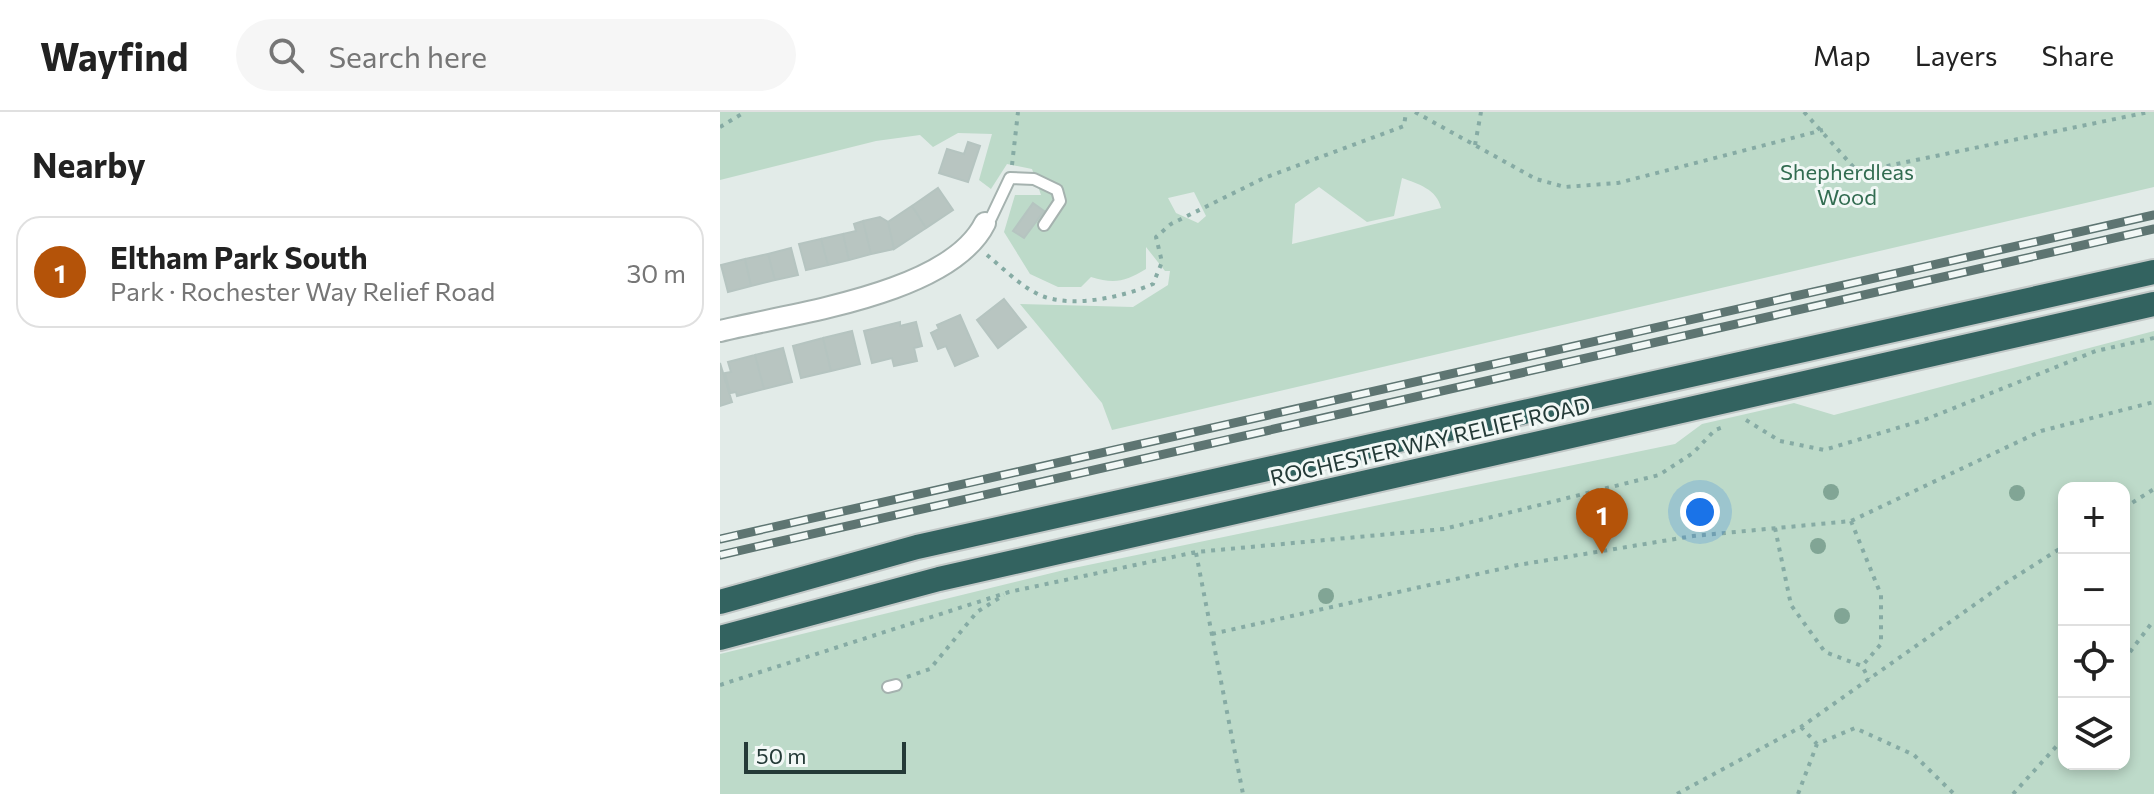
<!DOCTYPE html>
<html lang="en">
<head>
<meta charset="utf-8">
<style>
  :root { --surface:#fff; --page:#f6f6f6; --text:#222; --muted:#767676; --line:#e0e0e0; --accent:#b45309 }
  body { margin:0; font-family:Commissioner,sans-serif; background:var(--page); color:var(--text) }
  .controls { position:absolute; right:24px; bottom:24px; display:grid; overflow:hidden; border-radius:16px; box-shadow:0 4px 12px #0003 }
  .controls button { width:72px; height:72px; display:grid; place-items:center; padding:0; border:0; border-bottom:2px solid var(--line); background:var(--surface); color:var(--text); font:40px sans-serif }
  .scale { position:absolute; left:24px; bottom:20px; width:162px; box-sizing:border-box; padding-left:8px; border:4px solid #243a37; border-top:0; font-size:22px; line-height:28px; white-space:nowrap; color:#243a37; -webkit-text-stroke:6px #f2f8f6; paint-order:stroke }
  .you { position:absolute; left:980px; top:400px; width:28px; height:28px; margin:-20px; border:6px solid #fff; border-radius:50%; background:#1a73e8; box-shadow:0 0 0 12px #1a73e833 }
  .badge { display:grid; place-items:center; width:52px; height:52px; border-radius:50%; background:var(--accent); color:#fff; font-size:26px; font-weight:700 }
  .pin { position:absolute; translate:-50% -66px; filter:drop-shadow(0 2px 4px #0008) }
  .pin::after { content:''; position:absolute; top:42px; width:28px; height:24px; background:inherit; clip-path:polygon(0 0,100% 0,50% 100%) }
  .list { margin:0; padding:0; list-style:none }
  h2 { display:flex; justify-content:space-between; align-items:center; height:104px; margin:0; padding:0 32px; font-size:34px }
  h2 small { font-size:26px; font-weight:400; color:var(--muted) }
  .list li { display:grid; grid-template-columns:52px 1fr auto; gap:24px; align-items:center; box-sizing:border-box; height:112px; margin:0 16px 16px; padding:0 16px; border:2px solid var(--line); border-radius:24px }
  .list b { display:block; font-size:30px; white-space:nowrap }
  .list p { margin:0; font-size:26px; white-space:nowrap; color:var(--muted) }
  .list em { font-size:26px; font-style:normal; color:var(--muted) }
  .icon { flex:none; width:44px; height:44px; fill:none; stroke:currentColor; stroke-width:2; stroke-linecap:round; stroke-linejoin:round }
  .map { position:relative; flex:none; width:1434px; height:682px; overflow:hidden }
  header { display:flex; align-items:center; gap:48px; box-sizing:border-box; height:112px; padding:0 40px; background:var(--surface); border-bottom:2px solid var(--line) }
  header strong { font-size:38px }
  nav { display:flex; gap:44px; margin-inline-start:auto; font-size:28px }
  .search { width:560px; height:72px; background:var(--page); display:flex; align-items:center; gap:20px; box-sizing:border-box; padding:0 28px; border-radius:44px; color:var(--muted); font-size:30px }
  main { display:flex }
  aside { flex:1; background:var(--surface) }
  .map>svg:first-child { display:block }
</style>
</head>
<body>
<header>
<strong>Wayfind</strong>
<div class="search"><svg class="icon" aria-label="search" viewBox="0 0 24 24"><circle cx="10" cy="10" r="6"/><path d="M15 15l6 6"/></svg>Search here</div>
<nav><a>Map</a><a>Layers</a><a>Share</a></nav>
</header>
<main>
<aside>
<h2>Nearby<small></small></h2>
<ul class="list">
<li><span class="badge">1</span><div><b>Eltham Park South</b><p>Park · Rochester Way Relief Road</p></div><em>30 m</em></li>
</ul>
</aside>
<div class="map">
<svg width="1434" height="682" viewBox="0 0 1434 682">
  <rect width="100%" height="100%" fill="#e2ebe8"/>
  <path fill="#bddac9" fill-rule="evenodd" d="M0,0H1434V75L392,318L382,291L300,192L413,195L448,173L450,159H445L426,135V157C405,170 394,172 371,165L361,175H338L310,162L284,120L295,83H321L312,57L287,52L271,77L259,68L272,22L238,21L213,35L200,23L156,29L0,68ZM682,66C698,72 717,77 721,96L572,132L575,92L599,75L647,110L674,104ZM474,80L486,104L478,111L456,101L448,86Z
    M1434,219V682H0V542L344,458L955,332L982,312L1074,291L1114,303ZM1344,376H1404V652H1344Z"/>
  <path fill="#b8c5c1" stroke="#b5c4c0" stroke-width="2" d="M248,30L260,34L248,70L219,61L227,37L244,42Z
    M218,76L233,98L206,116L192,94Z
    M313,91L324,99L304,126L293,119Z
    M192,94L206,116L174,137L168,110Z
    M160,105L168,110L174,137L151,142L143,109Z
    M143,109L151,142L129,148L123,122L136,119L134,112Z
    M123,122L129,148L108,153L101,127Z
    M101,127L108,153L86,158L79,132Z
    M71,136L78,163L55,168L48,142Z
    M48,142L55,168L31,174L25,147Z
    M25,147L31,174L8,180L1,153Z
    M284,187L306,215L278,236L257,208Z
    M240,203L258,244L235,254L226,234L218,237L211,221L219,217L217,213Z
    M180,210V214L196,210L202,234L194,236L197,249L174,254L172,246L152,251L144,219Z
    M132,219L140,252L111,259L103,226Z
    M103,226L111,259L81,266L73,234Z
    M63,236L72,270L44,277L35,243Z
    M35,243L44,277L17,284L16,280L10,281L5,261L11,260L8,250Z
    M0,251L12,290L0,294Z"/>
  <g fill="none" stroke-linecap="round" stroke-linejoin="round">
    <g stroke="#a5b2af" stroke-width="14">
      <path id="lane" d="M265,111L271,106L290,66L314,67L337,78L340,89L324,113
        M168,575L176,573"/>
    </g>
    <g stroke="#a5b2af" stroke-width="24">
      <path id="street" d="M0,219C73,201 230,182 265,111"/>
    </g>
    <g stroke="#c2c8c7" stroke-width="28">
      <path id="highway" d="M0,490L197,435L1434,160
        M0,526L219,467L1434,192"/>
    </g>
    <path stroke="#86aba4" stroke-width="4" stroke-dasharray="4 6" stroke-linecap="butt" d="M695,0L816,67L845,75L898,71L1103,18
      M1084,0L1138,60L1429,0
      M0,15L25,0
      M755,33L761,0
      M292,53L298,0
      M267,143C284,157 301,175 322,184C354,196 403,185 433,172L442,150L436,125L451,112L544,66L684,14L686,0
      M1026,308L1060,329L1104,338L1204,308L1376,239L1434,226
      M1404,396L1434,377
      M1131,409L1161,483V532L1142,554
      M1055,416L1071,493L1105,540L1142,554L1149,567
      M476,441L523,682
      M492,522L798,453L973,424L1131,409L1321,319L1434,290
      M1404,548L1434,508
      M187,565L210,557L257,500L284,483
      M0,573L289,480L476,440L724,417L939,363L973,341L995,318L1006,314
      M1081,615L1097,632
      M957,682L1081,615L1281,474L1344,434
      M1078,682L1097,632L1135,616L1194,643L1234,682
      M1293,682L1344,626"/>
    <use href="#lane" stroke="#fff" stroke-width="10"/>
    <use href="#street" stroke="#fff" stroke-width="20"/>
    <use href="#highway" stroke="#336360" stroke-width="24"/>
    <g stroke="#5e7572" stroke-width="9">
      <path id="rail" d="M0,427L1434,103
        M0,443L1434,117"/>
    </g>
    <use href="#rail" stroke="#f2f8f6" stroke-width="6" stroke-dasharray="18" stroke-linecap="butt"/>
  </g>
  <g fill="#81a595">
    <circle cx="1111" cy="380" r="8"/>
    <circle cx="1297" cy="381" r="8"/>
    <circle cx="1098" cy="434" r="8"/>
    <circle cx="606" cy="484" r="8"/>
    <circle cx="1122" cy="504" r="8"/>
  </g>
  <g text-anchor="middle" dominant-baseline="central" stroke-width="6" stroke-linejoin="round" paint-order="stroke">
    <g font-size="22" fill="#326c51" stroke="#f2f8f6">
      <text x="1127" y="59">Shepherdleas<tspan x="1127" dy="25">Wood</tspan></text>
    </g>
    <g font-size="22" fill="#243a37" stroke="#f2f8f6">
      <text transform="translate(710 329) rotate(-13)">ROCHESTER WAY RELIEF ROAD</text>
    </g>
  </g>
</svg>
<div class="controls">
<button>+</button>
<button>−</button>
<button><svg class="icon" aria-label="locate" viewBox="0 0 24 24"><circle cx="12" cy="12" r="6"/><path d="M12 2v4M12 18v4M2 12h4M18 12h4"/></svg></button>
<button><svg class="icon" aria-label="layers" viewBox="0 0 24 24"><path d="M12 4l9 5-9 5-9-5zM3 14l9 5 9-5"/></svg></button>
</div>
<div class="scale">50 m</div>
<div class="you"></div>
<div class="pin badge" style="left:882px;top:442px">1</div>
</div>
</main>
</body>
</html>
